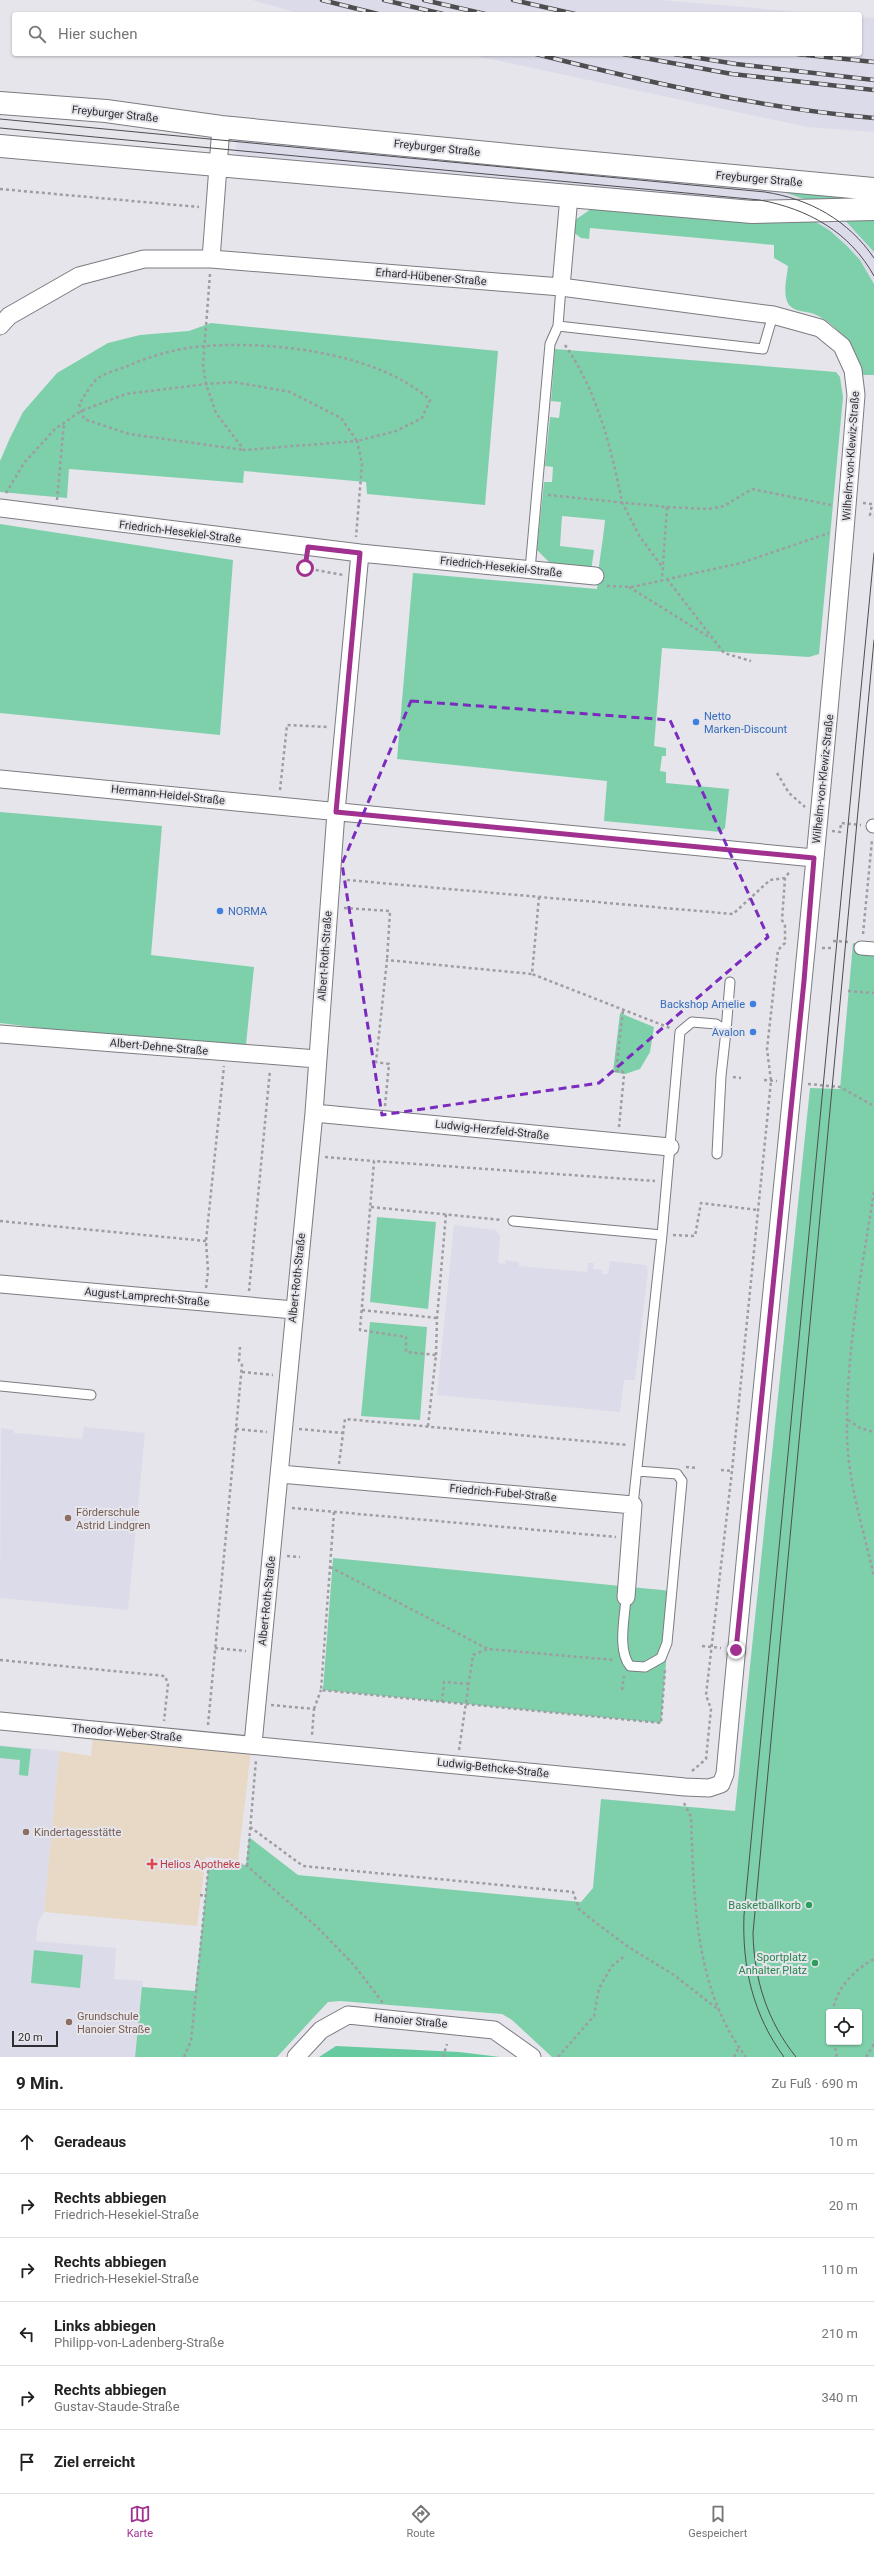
<!DOCTYPE html>
<html lang="de">
<head>
<meta charset="utf-8">
<style>
  :root { --surface:#fff; --page:#f2f2f2; --text:#222; --muted:#767676; --line:#e0e0e0; --accent:#a1318f }
  body { margin:0; font-family:Roboto,sans-serif; background:var(--page); color:var(--text) }
  .controls { position:absolute; right:12px; bottom:12px; display:grid; overflow:hidden; border-radius:4px; box-shadow:0 1px 3px #0004 }
  .controls button { width:36px; height:36px; display:grid; place-items:center; padding:0; border:0; border-bottom:1px solid var(--line); background:var(--surface); color:var(--text); font:20px sans-serif }
  .scale { position:absolute; left:12px; bottom:10px; width:46px; box-sizing:border-box; padding-left:4px; border:2px solid #2e2e31; border-top:0; font-size:11px; line-height:14px; white-space:nowrap; color:#2e2e31; -webkit-text-stroke:3px #e5e5eb; paint-order:stroke }
  .stop { position:absolute; width:12px; height:12px; margin:-9px; border:3px solid #a1318f; border-radius:50%; background:#fff }
  .stop.end { background:#a1318f; border-color:#fff; box-shadow:0 1px 4px #0008 }
  .list { margin:0; padding:0; list-style:none }
  h2 { display:flex; justify-content:space-between; align-items:center; height:52px; margin:0; padding:0 16px; font-size:17px }
  h2 small { font-size:13px; font-weight:400; color:var(--muted) }
  .list li { display:grid; grid-template-columns:26px 1fr auto; gap:12px; align-items:center; box-sizing:border-box; height:64px; padding:0 16px; border-top:1px solid var(--line) }
  .list b { display:block; font-size:15px; white-space:nowrap }
  .list p { margin:0; font-size:13px; white-space:nowrap; color:var(--muted) }
  .list em { font-size:13px; font-style:normal; color:var(--muted) }
  .icon { flex:none; width:22px; height:22px; fill:none; stroke:currentColor; stroke-width:2; stroke-linecap:round; stroke-linejoin:round }
  .map { position:relative; flex:none; width:874px; height:2057px; overflow:hidden }
  .search { position:absolute; background:var(--surface); box-shadow:0 1px 3px #0004; left:12px; right:12px; top:12px; height:44px; display:flex; align-items:center; gap:10px; box-sizing:border-box; padding:0 14px; border-radius:4px; color:var(--muted); font-size:15px }
  .sheet { height:436px; background:var(--surface) }
  nav { display:flex; justify-content:space-around; align-items:center; box-sizing:border-box; height:56px; border-top:1px solid var(--line); background:var(--surface); font-size:11px; color:var(--muted) }
  nav a { display:grid; justify-items:center; gap:2px }
  nav .on { color:var(--accent) }
  .map>svg:first-child { display:block }
</style>
</head>
<body>
<div class="map">
<svg width="874" height="2057" viewBox="0 0 874 2057">
  <rect width="100%" height="100%" fill="#e5e5eb"/>
  <path fill="#e8d9c7" d="M93,1737L251,1751L238,1860L206,1857L197,1926L44,1912L59,1751L91,1756Z"/>
  <path fill="#dcdbe9" d="M252,0H659L825,14H302Z
    M860,17L874,18V132L807,127L467,54H860Z
    M237,138L778,190L824,206L751,203L235,154Z
    M842,217L874,252V284L860,260L847,246L811,219Z
    M454,1225L496,1230L500,1236L498,1263L505,1264V1260L519,1262V1266L587,1272L588,1263H594L593,1269L602,1270V1274H608L610,1261L646,1265L648,1271L635,1380H624L620,1412L437,1395Z
    M84,1427L145,1433L128,1610L0,1598L1,1428L14,1430V1433L82,1439Z
    M0,1745L59,1751L44,1912L38,1922L36,1941L116,1948L114,1979L143,1981L135,2057H0Z"/>
  <path fill="#7ed0ab" fill-rule="evenodd" d="M778,190L874,193V204L824,206Z
    M591,209L811,219L829,230L847,246L860,260L874,284V375H862C857,350 838,324 814,314C806,311 795,312 789,305C782,295 787,277 788,266L774,258V245L590,228L589,239L581,238L573,232L575,220Z
    M874,216V252L842,217Z
    M211,323L498,351L485,505L367,494L366,482L244,471L243,483L69,469L67,498L0,492V461L10,438L23,412L57,373L108,343L140,335L189,331Z
    M555,349L836,372L840,377L843,397L819,654L809,657L662,648L654,746L666,748V756H662L660,771L666,772V783L729,789L725,828L721,832L604,821L607,781L397,759L413,573L597,589C598,565 603,543 605,520L562,516L560,546L594,550L591,571L549,562L537,550L544,482H552L553,467L545,466L550,417L559,418L561,402L551,401Z
    M0,524L233,560L220,735L0,713Z
    M0,812L162,826L151,955L254,967L245,1054L0,1023Z
    M853,943L874,944V2057H552L512,2020L502,2014L340,2001L328,2002L277,2057H135L142,1987L195,1991L209,1862L246,1865L249,1837L298,1875L581,1902L593,1888L601,1799L735,1811L810,1088L840,1089ZM829,2012H859V2042H829Z
    M620,1013L654,1027L650,1052L640,1069L625,1074L613,1072Z
    M377,1217L436,1222L428,1309L370,1302Z
    M370,1322L427,1327L420,1420L361,1416Z
    M333,1558L672,1591L661,1723L323,1690Z
    M0,1746L31,1749L28,1776L19,1775L20,1760L0,1758Z
    M34,1950L83,1955L80,1988L31,1983Z"/>
  <path fill="#65cb9f" d="M336,2046L459,2052L500,2057H319Z"/>
  <g fill="none" stroke-linecap="round" stroke-linejoin="round">
    <g stroke="#7b7b81" stroke-width="11">
      <path id="service" d="M561,287L558,326L763,349L773,315
        M530,570L550,344L558,326
        M726,1031L730,982
        M513,1221L662,1235
        M0,1386L91,1395
        M633,1505L662,1235L680,1032L692,1022L716,1024L726,1031L721,1076L717,1154
        M626,1597C625,1617 617,1650 630,1666L645,1667L661,1658L667,1643L682,1481L677,1474L637,1471"/>
    </g>
    <g stroke="#7b7b81" stroke-width="15">
      <path id="pedestrian" d="M873,826H874
        M861,948L874,949"/>
    </g>
    <g stroke="#7b7b81" stroke-width="19">
      <path id="minor" d="M211,259L221,127
        M561,287L569,196
        M0,326L9,316L79,276L144,259H211L561,287L773,315L820,328L842,346L853,370L856,395C820,855 767,1314 725,1774L721,1784L709,1788L685,1787L0,1721
        M0,508L360,553L595,576
        M0,779L814,858
        M0,1034L317,1059
        M314,1113L670,1147
        M0,1284L294,1310
        M280,1474L633,1505L626,1597
        M253,1744L314,1113L336,812L360,553
        M296,2057L321,2030L348,2015L494,2030L532,2057"/>
    </g>
    <g stroke="#7b7b81" stroke-width="24">
      <path id="tertiary" d="M0,103L106,111L221,127L539,158L874,189
        M0,146L752,212L874,209"/>
    </g>
    <path stroke="#9d9da2" stroke-width="2.5" stroke-dasharray="3 3" stroke-linecap="butt" d="M0,189L199,207
      M210,274L203,365L206,384L216,413L244,450L357,441L362,464L356,537
      M565,345C597,391 611,447 622,502L640,537L663,568
      M6,493L24,463L55,429L81,411L126,394L206,384L234,382L290,392L341,418L357,441L396,431L422,418L430,400C379,353 273,341 207,346C180,347 150,356 125,367C117,370 104,373 97,379C90,385 85,396 79,404L84,419L129,434L244,450
      M548,495L667,507L662,580
      M57,500L64,423
      M863,503L872,504L870,515L874,516
      M667,507L709,509L724,506L752,489L831,505
      M306,561L305,568L343,575
      M667,579L724,653L751,661
      M607,586L632,587L741,563L829,533
      M629,587L709,637
      M777,773L789,793L805,807
      M280,790L287,725L328,727
      M832,831L840,832L841,823L861,825
      M347,880L733,914L770,880L785,878
      M539,897L532,974L670,1028
      M344,908L390,911L387,960
      M863,934L872,840
      M833,941L850,942
      M822,948H832
      M848,991L874,993
      M733,1077L741,1078
      M764,1080L777,1081
      M808,1084L840,1087L874,1106
      M385,1106L389,1064L376,1062L387,960L532,974
      M619,1127L624,1075L622,1071H616L623,1010
      M325,1157L374,1161
      M874,1192C861,1273 846,1353 847,1435C848,1484 864,1530 874,1577
      M371,1207L502,1220
      M0,1221L206,1241
      M673,1235L695,1236L701,1203L758,1210
      M206,1288L208,1271L206,1241L224,1066
      M249,1291L270,1070
      M362,1310L437,1318
      M436,1355L437,1318L446,1214
      M242,1372L273,1375
      M848,1420L860,1428L874,1432
      M428,1426L436,1355L406,1352V1337L360,1330L374,1161L655,1181
      M236,1429L267,1432
      M299,1429L343,1433
      M339,1464L345,1419L628,1445
      M686,1467L697,1468
      M721,1470L732,1471
      M292,1508L616,1537
      M334,1512L321,1690L661,1723L665,1670
      M287,1556L300,1557
      M330,1567L488,1649
      M702,1646L721,1648
      M215,1648L246,1651
      M0,1660L165,1676L168,1684L164,1721
      M622,1690L624,1676
      M442,1702L444,1682L468,1684
      M271,1705L314,1709L312,1735
      M314,1709L321,1690
      M208,1725L242,1365L239,1361L240,1347
      M459,1750L473,1655L488,1649L614,1660
      M692,1771L706,1759L711,1709L706,1695L732,1471L771,1081L767,1049L778,950L785,943V926L782,920L785,878L790,871
      M684,1803L691,1817C694,1899 694,1989 746,2057
      M250,1827L303,1866L573,1892L579,1909L591,1919L627,1946L674,1975L720,2011
      M247,1866L256,1760
      M200,1895L205,1896
      M833,2012C835,1989 855,1969 874,1959
      M834,2042L837,2057
      M184,2057L191,2041L209,1862L246,1865L317,1927L354,1965L383,2003
      M443,2057L447,2044
      M558,2057L594,2016L599,1988L612,1966L626,1955
      M734,2057L739,2047
      M866,2057L874,2044"/>
    <use href="#service" stroke="#fff" stroke-width="9"/>
    <use href="#pedestrian" stroke="#fff" stroke-width="13"/>
    <use href="#minor" stroke="#fff" stroke-width="17"/>
    <use href="#tertiary" stroke="#fff" stroke-width="22"/>
    <path stroke="#4e4e51" stroke-width="1" d="M0,119L765,192C810,199 848,220 874,258
      M0,128L760,200C808,209 850,232 874,276
      M784,2057C753,2015 742,1967 744,1915L874,553
      M796,2057C767,2021 754,1979 753,1933L874,640"/>
    <g stroke="#4e4e51" stroke-width="4.5">
      <path id="rail" d="M322,0L378,14
        M384,0L443,14
        M424,0L485,14
        M513,0L575,14
        M536,54C647,82 760,108 874,118
        M623,54L732,74L874,90
        M674,54L736,64L874,80
        M797,54L874,62"/>
    </g>
    <use href="#rail" stroke="#e5e5eb" stroke-width="3" stroke-dasharray="9" stroke-linecap="butt"/>
  </g>
  <g fill="none" stroke-linecap="round" stroke-linejoin="round">
    <path stroke="#a1318f" stroke-width="5" d="M305,568L308,547L360,553L336,812L814,858L804,981L736,1650"/>
  </g>
  <path fill="none" stroke="#7b2cbf" stroke-width="3" stroke-dasharray="8 5" stroke-linejoin="round" d="M411,701L670,720L768,937L599,1083L382,1115L342,864Z"/>
  <g fill="#3f7fe0" stroke="#e5e5eb" stroke-width="1.5">
    <circle cx="696" cy="722" r="4"/>
    <circle cx="220" cy="911" r="4"/>
    <circle cx="753" cy="1004" r="4"/>
    <circle cx="753" cy="1032" r="4"/>
  </g>
  <g fill="#8d6e63" stroke="#e5e5eb" stroke-width="1.5">
    <circle cx="68" cy="1518" r="4"/>
    <circle cx="26" cy="1832" r="4"/>
    <circle cx="69" cy="2022" r="4"/>
  </g>
  <path fill="#e0444e" stroke="#e5e5eb" stroke-width="1.5" d="M150 1858h4v4h4v4h-4v4h-4v-4h-4v-4h4z"/>
  <g fill="#2e9e5b" stroke="#e5e5eb" stroke-width="1.5">
    <circle cx="809" cy="1905" r="4"/>
    <circle cx="815" cy="1963" r="4"/>
  </g>
  <g text-anchor="middle" dominant-baseline="central" stroke-width="4" stroke-linejoin="round" paint-order="stroke">
    <g font-size="11" fill="#2e2e31" stroke="#e5e5eb">
      <text transform="translate(115 114) rotate(6)">Freyburger Straße</text>
      <text transform="translate(437 148) rotate(6)">Freyburger Straße</text>
      <text transform="translate(759 179) rotate(5)">Freyburger Straße</text>
      <text transform="translate(431 277) rotate(5)">Erhard-Hübener-Straße</text>
      <text transform="translate(851 456) rotate(-86)">Wilhelm-von-Klewiz-Straße</text>
      <text transform="translate(180 532) rotate(7)">Friedrich-Hesekiel-Straße</text>
      <text transform="translate(501 567) rotate(6)">Friedrich-Hesekiel-Straße</text>
      <text transform="translate(823 779) rotate(-84)">Wilhelm-von-Klewiz-Straße</text>
      <text transform="translate(168 795) rotate(6)">Hermann-Heidel-Straße</text>
      <text transform="translate(325 956) rotate(-86)">Albert-Roth-Straße</text>
      <text transform="translate(159 1047) rotate(5)">Albert-Dehne-Straße</text>
      <text transform="translate(492 1130) rotate(6)">Ludwig-Herzfeld-Straße</text>
      <text transform="translate(297 1278) rotate(-84)">Albert-Roth-Straße</text>
      <text transform="translate(147 1297) rotate(5)">August-Lamprecht-Straße</text>
      <text transform="translate(503 1493) rotate(5)">Friedrich-Fubel-Straße</text>
      <text transform="translate(267 1601) rotate(-84)">Albert-Roth-Straße</text>
      <text transform="translate(127 1733) rotate(5)">Theodor-Weber-Straße</text>
      <text transform="translate(493 1768) rotate(6)">Ludwig-Bethcke-Straße</text>
      <text transform="translate(411 2021) rotate(5)">Hanoier Straße</text>
    </g>
    <g font-size="11" fill="#366cbe" stroke="#e5e5eb" text-anchor="start">
      <text x="704" y="716">Netto<tspan x="704" dy="13">Marken-Discount</tspan></text>
      <text x="228" y="911">NORMA</text>
      <text x="745" y="1004" text-anchor="end">Backshop Amelie</text>
      <text x="745" y="1032" text-anchor="end">Avalon</text>
    </g>
    <g font-size="11" fill="#785e54" stroke="#e5e5eb" text-anchor="start">
      <text x="76" y="1512">Förderschule<tspan x="76" dy="13">Astrid Lindgren</tspan></text>
      <text x="34" y="1832">Kindertagesstätte</text>
      <text x="77" y="2016">Grundschule<tspan x="77" dy="13">Hanoier Straße</tspan></text>
    </g>
    <g font-size="11" fill="#be3a42" stroke="#e5e5eb" text-anchor="start">
      <text x="160" y="1864">Helios Apotheke</text>
    </g>
    <g font-size="11" fill="#27864d" stroke="#e5e5eb" text-anchor="end">
      <text x="801" y="1905">Basketballkorb</text>
      <text x="807" y="1957">Sportplatz<tspan x="807" dy="13">Anhalter Platz</tspan></text>
    </g>
  </g>
</svg>
<div class="controls">
<button><svg class="icon" aria-label="locate" viewBox="0 0 24 24"><circle cx="12" cy="12" r="6"/><path d="M12 2v4M12 18v4M2 12h4M18 12h4"/></svg></button>
</div>
<div class="scale">20 m</div>
<div class="stop" style="left:305px;top:568px"></div>
<div class="stop end" style="left:736px;top:1650px"></div>
<div class="search"><svg class="icon" aria-label="search" viewBox="0 0 24 24"><circle cx="10" cy="10" r="6"/><path d="M15 15l6 6"/></svg>Hier suchen</div>
</div>
<section class="sheet">
<h2>9 Min.<small>Zu Fuß · 690 m</small></h2>
<ul class="list">
<li><svg class="icon" aria-label="ahead" viewBox="0 0 24 24"><path d="M12 20V5M6 11l6-6 6 6"/></svg><div><b>Geradeaus</b></div><em>10 m</em></li>
<li><svg class="icon" aria-label="right" viewBox="0 0 24 24"><path d="M7 20v-9h11M14 6l5 5-5 5"/></svg><div><b>Rechts abbiegen</b><p>Friedrich-Hesekiel-Straße</p></div><em>20 m</em></li>
<li><svg class="icon" aria-label="right" viewBox="0 0 24 24"><path d="M7 20v-9h11M14 6l5 5-5 5"/></svg><div><b>Rechts abbiegen</b><p>Friedrich-Hesekiel-Straße</p></div><em>110 m</em></li>
<li><svg class="icon" aria-label="left" viewBox="0 0 24 24"><path d="M17 20v-9H6M10 6l-5 5 5 5"/></svg><div><b>Links abbiegen</b><p>Philipp-von-Ladenberg-Straße</p></div><em>210 m</em></li>
<li><svg class="icon" aria-label="right" viewBox="0 0 24 24"><path d="M7 20v-9h11M14 6l5 5-5 5"/></svg><div><b>Rechts abbiegen</b><p>Gustav-Staude-Straße</p></div><em>340 m</em></li>
<li><svg class="icon" aria-label="arrive" viewBox="0 0 24 24"><path d="M6 21V4h12l-3 4 3 4H6"/></svg><div><b>Ziel erreicht</b></div></li>
</ul>
</section>
<nav>
<a class="on"><svg class="icon" aria-label="map" viewBox="0 0 24 24"><path d="M3 6l6-2 6 2 6-2v14l-6 2-6-2-6 2zM9 4v14M15 6v14"/></svg>Karte</a>
<a><svg class="icon" aria-label="directions" viewBox="0 0 24 24"><path d="M12 3l9 9-9 9-9-9zM9 14v-3h6M13 9l2 2-2 2"/></svg>Route</a>
<a><svg class="icon" aria-label="saved" viewBox="0 0 24 24"><path d="M7 4h10v16l-5-4-5 4z"/></svg>Gespeichert</a>
</nav>
</body>
</html>
